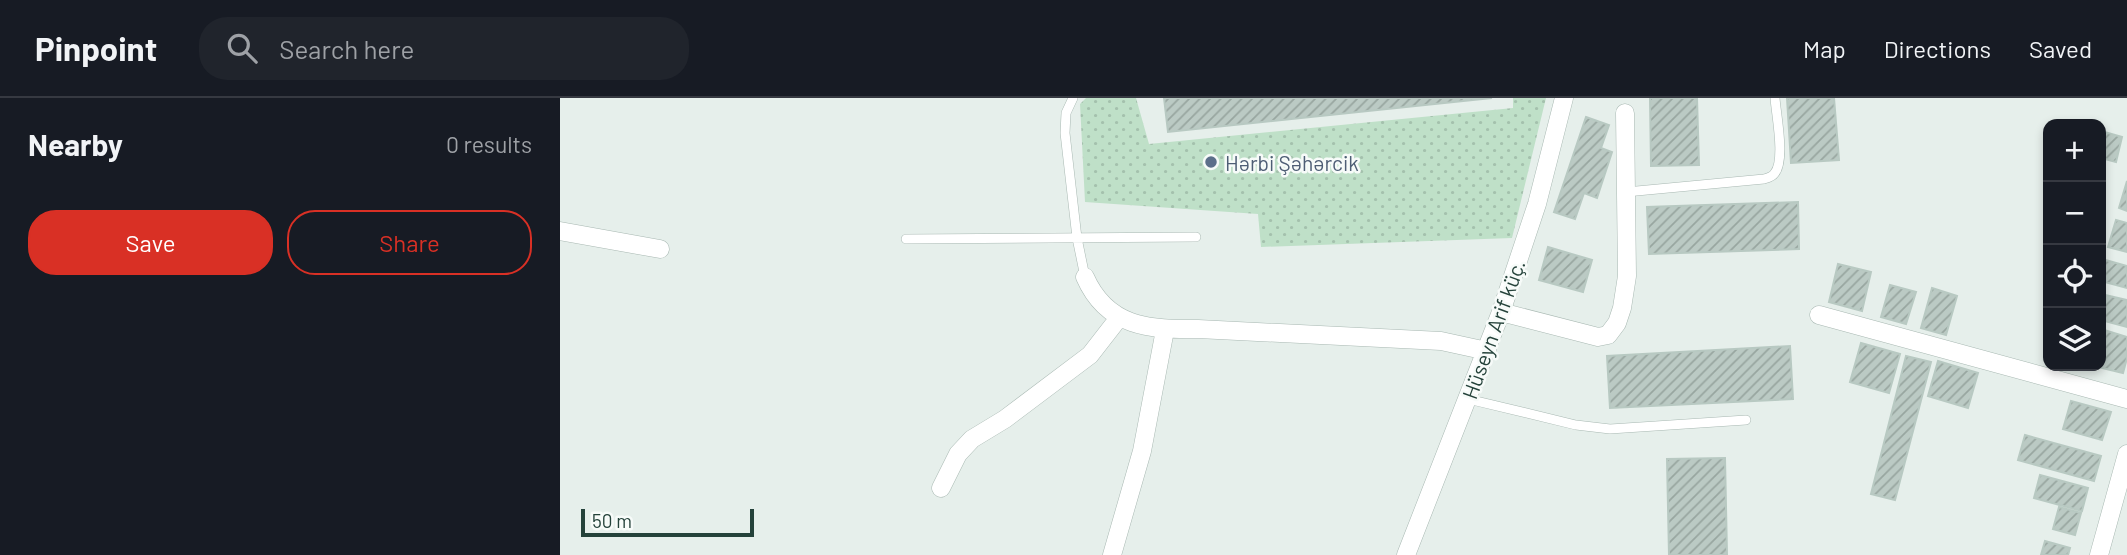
<!DOCTYPE html>
<html lang="en">
<head>
<meta charset="utf-8">
<style>
  :root { --surface:#171b24; --page:#20242c; --text:#f1f3f6; --muted:#9ea1a6; --line:#363941; --accent:#d93025 }
  body { margin:0; font-family:Barlow,sans-serif; background:var(--page); color:var(--text) }
  .controls { position:absolute; right:21px; top:21px; display:grid; overflow:hidden; border-radius:14px; box-shadow:0 4px 10px #0003 }
  .controls button { width:63px; height:63px; display:grid; place-items:center; padding:0; border:0; border-bottom:2px solid var(--line); background:var(--surface); color:var(--text); font:35px sans-serif }
  .scale { position:absolute; left:21px; bottom:18px; width:173px; box-sizing:border-box; padding-left:7px; border:4px solid #24423a; border-top:0; font-size:19px; line-height:24px; white-space:nowrap; color:#24423a; -webkit-text-stroke:5px #f7fbf9; paint-order:stroke }
  .list { margin:0; padding:0; list-style:none }
  h2 { display:flex; justify-content:space-between; align-items:center; height:91px; margin:0; padding:0 28px; font-size:30px }
  h2 small { font-size:23px; font-weight:400; color:var(--muted) }
  .actions { display:flex; gap:14px; padding:21px 28px }
  .actions a { flex:1; padding:16px 0; border:2px solid var(--accent); border-radius:28px; text-align:center; font-size:24px; color:var(--accent) }
  .actions .main { background:var(--accent); color:#fff }
  .icon { flex:none; width:38px; height:38px; fill:none; stroke:currentColor; stroke-width:2; stroke-linecap:round; stroke-linejoin:round }
  .map { position:relative; flex:none; width:1567px; height:457px; overflow:hidden }
  header { display:flex; align-items:center; gap:42px; box-sizing:border-box; height:98px; padding:0 35px; background:var(--surface); border-bottom:2px solid var(--line) }
  header strong { font-size:33px }
  nav { display:flex; gap:38px; margin-inline-start:auto; font-size:24px }
  .search { width:490px; height:63px; background:var(--page); display:flex; align-items:center; gap:18px; box-sizing:border-box; padding:0 24px; border-radius:28px; color:var(--muted); font-size:26px }
  main { display:flex }
  aside { flex:1; background:var(--surface) }
  .map>svg:first-child { display:block }
</style>
</head>
<body>
<header>
<strong>Pinpoint</strong>
<div class="search"><svg class="icon" aria-label="search" viewBox="0 0 24 24"><circle cx="10" cy="10" r="6"/><path d="M15 15l6 6"/></svg>Search here</div>
<nav><a>Map</a><a>Directions</a><a>Saved</a></nav>
</header>
<main>
<aside>
<h2>Nearby<small>0 results</small></h2>
<ul class="list">
</ul>
<div class="actions"><a class="main">Save</a><a>Share</a></div>
</aside>
<div class="map">
<svg width="1567" height="457" viewBox="0 0 1567 457">
  <defs>
    <pattern id="green-dots" width="8" height="8" patternUnits="userSpaceOnUse" patternTransform="scale(1.75)"><rect width="8" height="8" fill="#bfe0c8"/><path d="M2 2h.1M6 6h.1" fill="none" stroke="#a4c1ad" stroke-width="1.8" stroke-linecap="round"/></pattern>
    <pattern id="building-hatch" width="6" height="6" patternUnits="userSpaceOnUse" patternTransform="scale(1.75)"><rect width="6" height="6" fill="#bbcac4"/><path d="M-1 1l2-2M0 6l6-6M5 7l2-2" fill="none" stroke="#98a6a0"/></pattern>
  </defs>
  <rect width="100%" height="100%" fill="#e6efeb"/>
  <path fill="url(#green-dots)" d="M526,0H576L589,46L953,10V0H986L952,140L701,149L698,116L525,104L520,6Z"/>
  <path fill="url(#building-hatch)" stroke="#b8c9c2" stroke-width="2" d="M604,0H932L608,34Z
    M1090,0H1137L1139,67L1091,68Z
    M1227,0H1274L1279,62L1231,65Z
    M1026,19L1049,27L1041,50L1052,54L1037,100L1024,95L1015,121L994,114Z
    M1541,33L1562,39L1556,64L1541,60Z
    M1567,83V113L1559,110Z
    M1238,104L1239,151L1089,156L1087,109Z
    M1556,122L1567,125V154L1548,149Z
    M988,149L1032,162L1023,194L979,182Z
    M1542,161L1567,168V190L1541,183Z
    M1278,166L1311,174L1302,213L1269,204Z
    M1330,187L1356,194L1346,226L1321,219Z
    M1372,190L1397,198L1386,237L1361,230Z
    M1541,196L1567,202V229L1541,222Z
    M1541,231L1567,239V260L1563,275L1534,268H1541Z
    M1301,245L1340,256L1329,295L1290,284Z
    M1230,248L1233,301L1050,310L1047,258Z
    M1346,258L1371,264L1335,402L1311,396Z
    M1378,263L1418,275L1408,310L1368,298Z
    M1511,303L1551,314L1542,342L1503,331Z
    M1465,337L1541,358L1534,383L1458,362Z
    M1165,360L1167,457H1109L1107,361Z
    M1480,377L1528,390L1522,413L1474,400Z
    M1499,409L1521,415L1515,437L1493,431Z
    M1485,443L1510,450L1508,457H1481Z"/>
  <g fill="none" stroke-linecap="round" stroke-linejoin="round">
    <g stroke="#a8b8b2" stroke-width="10">
      <path id="lane" d="M513,0L506,15L505,35L517,140L525,179
        M1066,94L1204,81C1207,80 1212,79 1214,76C1226,64 1216,16 1215,0
        M346,141L636,139
        M908,301L1016,327L1050,331L1186,322"/>
    </g>
    <g stroke="#a8b8b2" stroke-width="19">
      <path id="street" d="M0,133L100,151
        M525,179C547,229 589,232 638,231L881,243L927,253
        M941,214L1038,239L1048,237L1057,225L1062,210L1067,178L1065,15
        M1259,217L1567,301
        M381,390L398,356L412,341L445,321L530,257L558,221
        M552,457L582,353L605,232
        M846,457L941,214L977,106L1004,0
        M1539,457L1567,356"/>
    </g>
    <use href="#lane" stroke="#fff" stroke-width="9"/>
    <use href="#street" stroke="#fff" stroke-width="18"/>
  </g>
  <circle fill="#5c6f8a" stroke="#f7fbf9" stroke-width="2.5" cx="651" cy="64" r="7"/>
  <g text-anchor="middle" dominant-baseline="central" stroke-width="5" stroke-linejoin="round" paint-order="stroke">
    <g font-size="21" fill="#4e5e75" stroke="#f7fbf9" text-anchor="start">
      <text x="665" y="64">Hərbi Şəhərcik</text>
    </g>
    <g font-size="21" fill="#24423a" stroke="#f7fbf9">
      <text transform="translate(933 231) rotate(-70)">Hüseyn Arif küç.</text>
    </g>
  </g>
</svg>
<div class="controls">
<button>+</button>
<button>−</button>
<button><svg class="icon" aria-label="locate" viewBox="0 0 24 24"><circle cx="12" cy="12" r="6"/><path d="M12 2v4M12 18v4M2 12h4M18 12h4"/></svg></button>
<button><svg class="icon" aria-label="layers" viewBox="0 0 24 24"><path d="M12 4l9 5-9 5-9-5zM3 14l9 5 9-5"/></svg></button>
</div>
<div class="scale">50 m</div>
</div>
</main>
</body>
</html>
